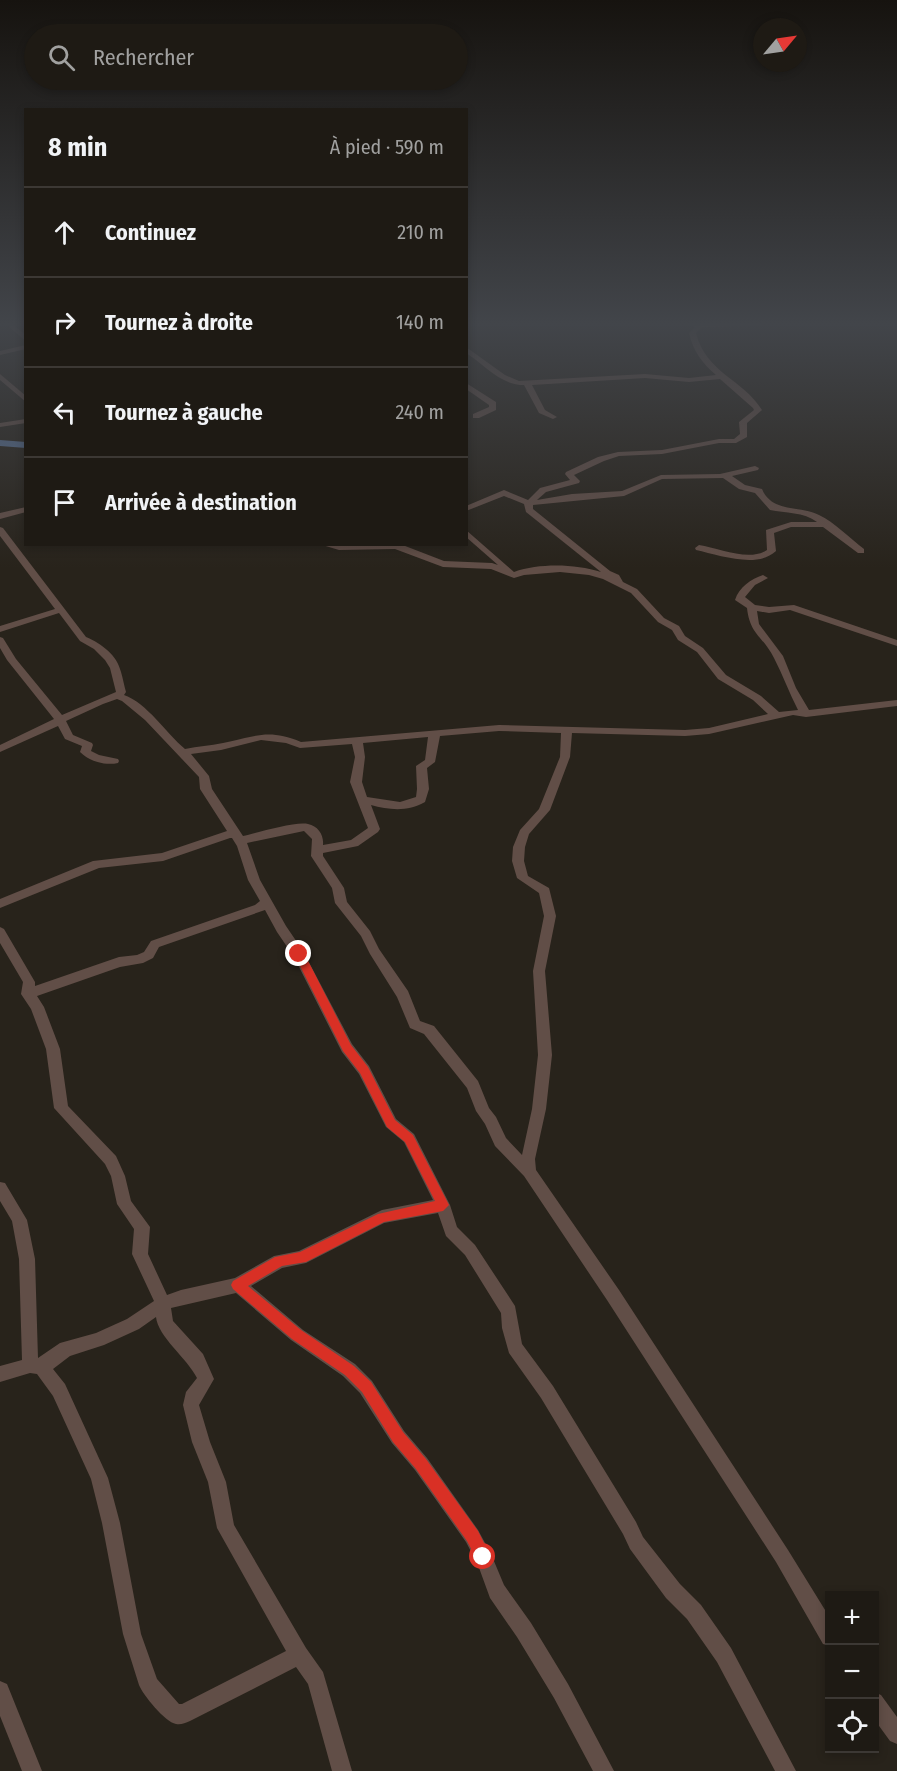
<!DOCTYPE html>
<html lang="fr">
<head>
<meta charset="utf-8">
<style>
  :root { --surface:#1e1a14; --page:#2b2722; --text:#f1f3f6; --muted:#a1a1a0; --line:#3c3834 }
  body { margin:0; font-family:"Fira Sans Condensed",sans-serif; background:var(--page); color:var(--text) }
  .controls { position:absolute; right:18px; bottom:18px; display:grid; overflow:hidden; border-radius:0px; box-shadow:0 3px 9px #0003 }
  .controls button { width:54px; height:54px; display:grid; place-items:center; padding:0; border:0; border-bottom:2px solid var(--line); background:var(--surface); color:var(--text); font:30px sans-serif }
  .compass { position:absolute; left:753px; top:18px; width:54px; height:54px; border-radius:50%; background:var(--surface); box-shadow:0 3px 9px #0003; rotate:61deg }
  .stop { position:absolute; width:18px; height:18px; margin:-14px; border:4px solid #d93025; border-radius:50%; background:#fff }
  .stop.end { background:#d93025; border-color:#fff; box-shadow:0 2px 6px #0008 }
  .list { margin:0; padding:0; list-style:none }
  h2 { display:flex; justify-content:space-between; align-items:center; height:78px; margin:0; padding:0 24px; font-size:26px }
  h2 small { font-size:20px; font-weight:400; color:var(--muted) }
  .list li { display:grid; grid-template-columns:39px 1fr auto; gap:18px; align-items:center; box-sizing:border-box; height:90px; padding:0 24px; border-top:2px solid var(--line) }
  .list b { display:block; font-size:22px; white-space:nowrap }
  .list em { font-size:20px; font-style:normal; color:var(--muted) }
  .icon { flex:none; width:33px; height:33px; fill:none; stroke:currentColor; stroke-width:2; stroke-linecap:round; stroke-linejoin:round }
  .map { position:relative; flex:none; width:897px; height:1771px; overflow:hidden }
  .search { position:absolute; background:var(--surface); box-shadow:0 3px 9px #0003; left:24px; top:24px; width:444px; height:66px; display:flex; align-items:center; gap:15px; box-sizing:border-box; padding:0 21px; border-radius:33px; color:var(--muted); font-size:22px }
  .panel { position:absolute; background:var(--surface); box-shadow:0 3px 9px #0003; left:24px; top:108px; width:444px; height:438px; border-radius:0px }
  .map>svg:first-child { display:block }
</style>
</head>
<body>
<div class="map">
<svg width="897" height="1771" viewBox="0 0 897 1771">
  <rect width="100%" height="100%" fill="#28231b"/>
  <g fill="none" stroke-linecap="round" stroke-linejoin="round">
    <path fill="#576f92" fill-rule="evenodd" d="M0,440L26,442V448L0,446Z"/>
    <path fill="#614e47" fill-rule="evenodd" d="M2,321H9L26,335V341Z
      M683,321L700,323L774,321L757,326L702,327L696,333C706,373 743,379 762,410L747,423V437L736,443H719L662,454L619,456L604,461L574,475L580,481L579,483L546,492L537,500L572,494L622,491L661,475L720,474L755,466L759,468L758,470L732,476L745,485L762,489C772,513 799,505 819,515C834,522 851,539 864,549V553H858L823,527H791L774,533L776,551C757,569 719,555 696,550L695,548L699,545C719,548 749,562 767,550L766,530L791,522H817C804,512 785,513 770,510L755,493L739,489L723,478L662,479L624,496L533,505V509L610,571L619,575L623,582L637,589L664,618L679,626L685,636L703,648L726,675L761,696L779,712L798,710C789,693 783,675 774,658C763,636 750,635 747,608L735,600C739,587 751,579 763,575L768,578L755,585L745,597L755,605L769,607L794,605L897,640V646L790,610L769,613L757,611L759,624L783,656L796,688L809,710L897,700V706L806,717L793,715L709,734L685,736L572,733L570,757L550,810L529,834L525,847L524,861L528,876L549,888L556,916L545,971L552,1055L546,1109L535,1159L536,1170L619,1290L788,1550L830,1618V1646L823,1644L776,1562L607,1300L524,1176L495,1146L485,1124L476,1111L467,1088L424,1034L410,1028L397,997L370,954L361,936L335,903L332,888L311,856L312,839L304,831L247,843L260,880L286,926L303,951L352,1044L369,1066L396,1119L414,1134L450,1205L457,1227L475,1245L515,1306L522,1344L553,1386L636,1522L643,1537L680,1584L701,1605L731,1648L796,1771H775L717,1662L687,1619L666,1598L630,1549L623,1534L541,1398L509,1353L502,1328L501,1313L465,1255L446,1236L438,1213L384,1223L306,1263L282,1268L251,1286L303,1330L355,1364L372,1381L404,1431L427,1458L478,1530L491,1554L504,1585L531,1623L568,1684L614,1771H593L554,1698L517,1637L490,1598L478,1565L466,1542L415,1470L392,1443L360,1393L343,1376L291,1340L236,1293L171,1308L173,1321L203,1354L214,1379L199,1405L210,1442L226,1482L234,1525L306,1648L323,1672L352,1771H332L308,1684L296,1667L190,1721C185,1723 181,1725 176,1724C165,1722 143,1695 139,1685L123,1634L102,1523L91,1479L53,1396L37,1374L30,1373L0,1382V1366L22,1360L19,1259L12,1221L0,1201V1182L5,1183L27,1220L35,1259L38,1358L60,1343L96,1333L127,1319L154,1301L132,1254L134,1229L117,1204L111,1176L105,1164L54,1108L46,1049L31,1009L21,994L23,982L0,943V927L4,929L35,982V986L119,957L137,955L144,952L151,941L255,905L260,901L248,880L237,846L232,838H230L163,861L99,868L0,908V899L93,861L162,853L227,831L200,789L199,777L145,720L122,701L117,699L103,704L66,721L73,735L92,743L93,745L91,751L99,755L118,759L119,761L118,763C105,766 89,761 80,752L82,746L65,739L58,726L0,752V745L54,719L7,660L0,648V637L3,638L16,659L62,715L116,692L110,668L105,660L94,649L80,641L59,613L0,632V626L55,609L0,536V527L3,528L86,637C102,644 117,655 121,672C123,679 124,685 126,692L124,695C147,703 166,733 185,749C198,746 210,746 223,743C254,737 268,728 301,742L499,725L685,730L709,728L768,714L753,700L718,679L697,652L678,640L672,630L658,622L631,593L603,579L589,575L560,572L524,575L514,578L491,569L443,567L395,549L339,550L319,544H400L444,561L492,563L498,565L466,537V530L514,572C540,563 575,564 601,572L526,512L524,504L504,496L466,511V506L504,490L528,500L540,488L570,480L565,474L566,472L598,457L618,452L662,450L719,439H734L740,434L739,422L754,410L753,408L720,379L689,382L645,378L532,385L545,410L557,417L553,419L539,413L524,385C500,385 485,365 466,353V347L505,375L519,381L645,374L689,378L716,375C702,363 693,351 689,333L695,327L688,325ZM499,731L561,733L560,757L539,809L520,830L513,847L512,861L517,878L539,893L544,916L533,971L538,1055L532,1109L522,1155L506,1138L496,1117L489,1108L478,1081L434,1026L420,1021L408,991L379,949L370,931L347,902L344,888L323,856V853L358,846L378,832L380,829L371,805C389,810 408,812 425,802L429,789L427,768L435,762L440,736ZM428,737L425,760L416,766L417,789L416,797L400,802L367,797L362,782L365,757L363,743ZM261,740L286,743L300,748L352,744L355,757L350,782L368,828L351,840L323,845C324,835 318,826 308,824C296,821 256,833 243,836L212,789L209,776L191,754L221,750ZM265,910L277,932L294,957L342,1052L359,1074L386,1127L404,1142L433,1200L382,1210L299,1251L274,1256L235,1278L181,1290L167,1295L148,1254L150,1227L131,1201L125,1176L116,1156L68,1106L60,1049L44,1007L37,996L120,967L143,963L153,958L159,947ZM156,1317C158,1337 187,1358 197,1378L186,1392L183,1405L192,1442L208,1482L217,1528L286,1651L182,1704H179L157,1679L141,1634L120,1523L108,1478L65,1384L53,1369L70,1356L104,1345L139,1329Z
      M26,345V349L0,355V351Z
      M0,374L26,396V402L0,380Z
      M466,383L496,402V410L479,418H473V414L489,407V405L466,389Z
      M26,419V423L0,427V423Z
      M26,507V512L0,519V513Z
      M0,1681L7,1684L42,1771H22L0,1716Z
      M874,1692L881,1695L897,1717V1744L890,1741L874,1719Z"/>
  </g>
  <linearGradient id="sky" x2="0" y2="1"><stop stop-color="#16130f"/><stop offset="0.57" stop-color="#42454a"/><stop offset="1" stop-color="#42454a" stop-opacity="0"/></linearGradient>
  <rect width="897" height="568" fill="url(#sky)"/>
  <path fill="#d93025" d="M299,950L303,951L351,1045L368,1067L395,1120L413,1135L449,1205L443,1211L384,1222L306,1262L282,1266L248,1286L301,1330L354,1366L371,1382L403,1432L426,1459L478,1531L491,1557L489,1562L483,1564L478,1562L467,1541L416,1469L393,1442L362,1392L345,1375L292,1339L233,1289L231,1285L233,1281L275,1257L300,1252L378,1214L435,1201L405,1142L387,1127L360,1073L343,1051L294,954Z"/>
</svg>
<div class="controls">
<button>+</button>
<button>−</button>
<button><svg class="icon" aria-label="locate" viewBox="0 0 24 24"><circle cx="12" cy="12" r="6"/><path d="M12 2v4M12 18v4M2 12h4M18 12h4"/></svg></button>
</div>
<svg class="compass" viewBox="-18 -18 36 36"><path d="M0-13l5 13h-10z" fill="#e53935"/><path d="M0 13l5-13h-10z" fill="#a1a1a0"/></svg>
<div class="stop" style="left:483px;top:1557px"></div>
<div class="stop end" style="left:299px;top:954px"></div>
<div class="search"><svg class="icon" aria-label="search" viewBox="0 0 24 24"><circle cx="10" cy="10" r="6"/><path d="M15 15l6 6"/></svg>Rechercher</div>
<section class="panel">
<h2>8 min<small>À pied · 590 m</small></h2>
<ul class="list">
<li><svg class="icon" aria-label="ahead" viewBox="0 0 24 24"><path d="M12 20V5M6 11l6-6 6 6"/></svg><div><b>Continuez</b></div><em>210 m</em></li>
<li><svg class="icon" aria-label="right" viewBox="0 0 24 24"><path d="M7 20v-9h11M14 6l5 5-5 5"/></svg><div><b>Tournez à droite</b></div><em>140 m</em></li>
<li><svg class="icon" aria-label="left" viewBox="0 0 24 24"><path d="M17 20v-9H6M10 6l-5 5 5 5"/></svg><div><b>Tournez à gauche</b></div><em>240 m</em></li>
<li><svg class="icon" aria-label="arrive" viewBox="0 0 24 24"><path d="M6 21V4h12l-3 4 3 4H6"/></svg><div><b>Arrivée à destination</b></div></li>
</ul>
</section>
</div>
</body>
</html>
